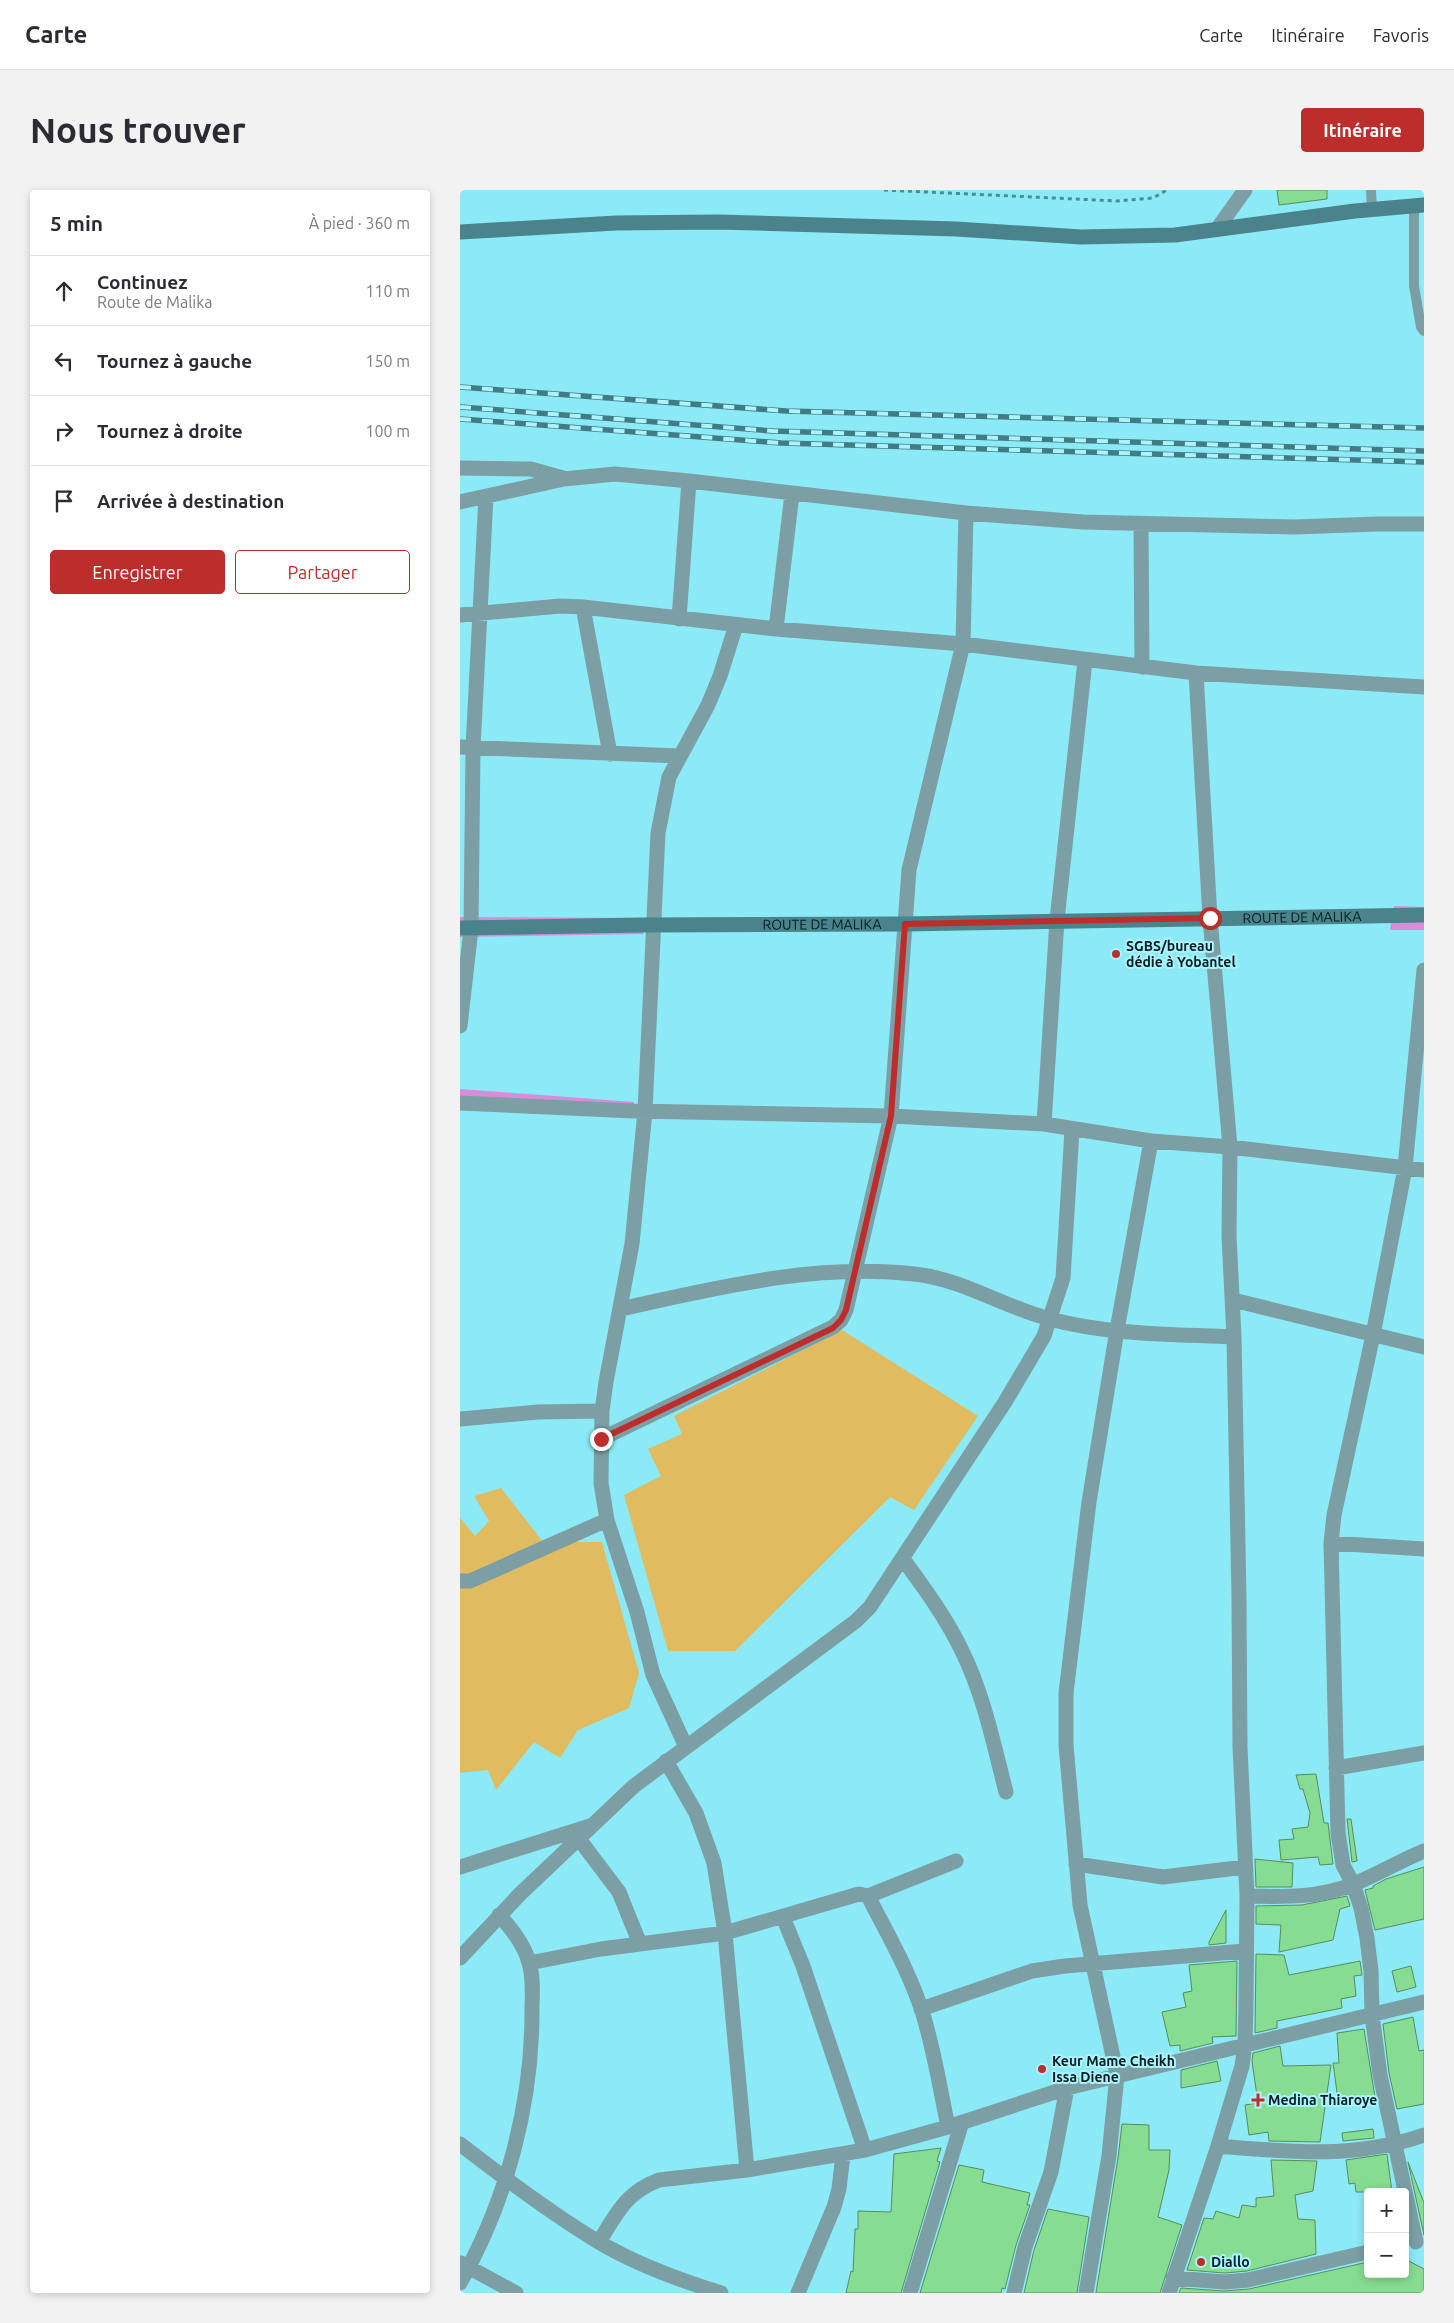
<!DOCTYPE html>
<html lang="fr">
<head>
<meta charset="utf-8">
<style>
  :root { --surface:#fff; --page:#f2f2f3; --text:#2b2b33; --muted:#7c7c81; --line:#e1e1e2; --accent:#bc2d2b }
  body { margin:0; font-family:Ubuntu,sans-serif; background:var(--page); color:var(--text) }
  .controls { position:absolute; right:15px; bottom:15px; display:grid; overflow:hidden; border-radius:5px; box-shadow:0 2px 8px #0003 }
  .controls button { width:45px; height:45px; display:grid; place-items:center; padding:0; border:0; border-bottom:1px solid var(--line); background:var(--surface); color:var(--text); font:25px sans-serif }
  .stop { position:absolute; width:15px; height:15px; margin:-11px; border:4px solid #bc2d2b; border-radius:50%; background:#fff }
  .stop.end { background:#bc2d2b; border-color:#fff; box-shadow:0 1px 5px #0008 }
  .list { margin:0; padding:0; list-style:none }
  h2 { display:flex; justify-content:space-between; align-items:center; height:65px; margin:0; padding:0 20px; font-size:21px }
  h2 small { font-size:16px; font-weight:400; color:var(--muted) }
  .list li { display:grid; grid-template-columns:32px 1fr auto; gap:15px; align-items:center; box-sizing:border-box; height:70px; padding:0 20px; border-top:1px solid var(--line) }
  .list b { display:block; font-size:19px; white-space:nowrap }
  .list p { margin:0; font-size:16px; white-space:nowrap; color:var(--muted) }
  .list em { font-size:16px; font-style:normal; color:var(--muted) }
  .actions { display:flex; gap:10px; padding:15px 20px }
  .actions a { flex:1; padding:11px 0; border:1px solid var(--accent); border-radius:5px; text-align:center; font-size:18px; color:var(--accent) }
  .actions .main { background:var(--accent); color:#fff }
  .icon { flex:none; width:28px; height:28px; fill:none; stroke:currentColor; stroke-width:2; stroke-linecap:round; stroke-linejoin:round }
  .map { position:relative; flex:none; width:964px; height:2103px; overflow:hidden; border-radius:5px }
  header { display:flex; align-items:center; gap:30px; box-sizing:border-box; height:70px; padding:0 25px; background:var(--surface); border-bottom:1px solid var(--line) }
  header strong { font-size:24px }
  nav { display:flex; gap:28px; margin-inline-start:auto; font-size:18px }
  .intro { display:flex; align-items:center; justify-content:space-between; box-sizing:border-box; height:120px; padding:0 30px }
  h1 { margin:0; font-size:35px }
  .button { padding:12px 22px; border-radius:5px; background:var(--accent); color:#fff; font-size:18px; font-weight:700 }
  main { display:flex; gap:30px; padding:0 30px }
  aside { flex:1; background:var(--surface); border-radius:5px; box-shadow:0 2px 8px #0003 }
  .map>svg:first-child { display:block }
</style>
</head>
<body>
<header>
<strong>Carte</strong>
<nav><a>Carte</a><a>Itinéraire</a><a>Favoris</a></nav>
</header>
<div class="intro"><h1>Nous trouver</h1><a class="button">Itinéraire</a></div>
<main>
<aside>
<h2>5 min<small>À pied · 360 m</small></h2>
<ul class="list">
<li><svg class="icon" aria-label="ahead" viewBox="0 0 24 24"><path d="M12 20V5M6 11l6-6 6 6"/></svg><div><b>Continuez</b><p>Route de Malika</p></div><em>110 m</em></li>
<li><svg class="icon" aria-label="left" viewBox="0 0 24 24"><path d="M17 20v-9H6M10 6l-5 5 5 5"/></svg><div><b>Tournez à gauche</b></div><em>150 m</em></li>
<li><svg class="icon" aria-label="right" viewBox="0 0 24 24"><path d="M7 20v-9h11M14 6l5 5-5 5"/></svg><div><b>Tournez à droite</b></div><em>100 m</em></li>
<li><svg class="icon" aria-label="arrive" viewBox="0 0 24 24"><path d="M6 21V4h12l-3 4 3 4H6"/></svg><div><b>Arrivée à destination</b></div></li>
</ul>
<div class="actions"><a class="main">Enregistrer</a><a>Partager</a></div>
</aside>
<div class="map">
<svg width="964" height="2103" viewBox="0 0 964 2103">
  <rect width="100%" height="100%" fill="#8ce9f6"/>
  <path fill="#e1bb60" d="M382,1140L518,1226L454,1320L430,1307L275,1461H208L164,1305L201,1286L188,1259L222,1244L214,1226Z
    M41,1298L83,1352H142L179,1483L169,1518L118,1540L100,1568L74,1552L36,1600L28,1580L0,1583V1328L15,1346L29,1331L14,1306Z"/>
  <path fill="#d98dd9" d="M934,716L964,717V740H930Z
    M0,727L184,728L183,744L0,747Z
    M0,899L174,912V926L0,917Z"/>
  <path fill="#86dc90" stroke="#588c5e" d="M817,0H867V9L819,15Z
    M856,1584L864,1633H868L873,1674L860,1675L858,1667L821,1670L819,1650L834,1649L832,1639L848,1637L850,1623L843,1599H840L836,1585Z
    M887,1629H891L897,1671L892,1672Z
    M795,1669L833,1673L832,1697H796Z
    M964,1677V1729L915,1740L905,1700L913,1698V1696L926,1689Z
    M887,1706L890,1716L880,1719L873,1750L819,1762L821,1735L796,1734V1716L842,1715Z
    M766,1720V1753L749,1755V1752Z
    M796,1764L824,1765L829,1785L900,1771L902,1785L894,1786L896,1806L881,1809L882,1818L817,1831V1838L795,1843Z
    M777,1771L776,1846L752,1847L753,1853L720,1861V1855L710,1856L702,1822L726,1817L723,1803L732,1801L729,1775Z
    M951,1776L956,1797L937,1802L932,1781Z
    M953,1827L959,1861L964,1860V1914L937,1919L929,1883L923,1834Z
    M904,1839L915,1907L878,1910L873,1873H879L877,1843Z
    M820,1856L823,1876L871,1875L860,1952L809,1951L808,1942L789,1945L785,1915L798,1913L792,1871L793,1863Z
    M757,1871L761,1891L721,1898V1880Z
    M662,1934L689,1935V1960H710L709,1980L698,2027L722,2035L700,2103H636L658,1968Z
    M913,1939L914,1948L883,1951L882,1943Z
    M481,1958L477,1971L480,1972L441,2103H386L391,2081L393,2082L395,2039H398V2021L431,2022L434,1964Z
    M927,1964L932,2002H896L895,1993L889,1994L886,1970Z
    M811,1970L857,1971L853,2001L835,2005L838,2029L855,2030L856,2064L787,2081L765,2083L727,2080L744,2028L753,2029L756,2021L779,2028L782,2015L796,2017V2008L814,2006Z
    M948,1972L964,2013V2045Z
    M499,1975L524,1980L522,1992L570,2003L567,2015H570L556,2055L545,2099L542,2098L541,2103H460Z
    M588,2019L629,2027L617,2103H564L574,2060Z
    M945,2069L964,2079V2103H719L721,2098L764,2101L789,2099L908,2072V2084H945Z"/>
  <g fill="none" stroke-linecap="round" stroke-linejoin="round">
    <path stroke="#4c8c95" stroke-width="3" stroke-dasharray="4 4" stroke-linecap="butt" d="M424,0L657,11L693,8L707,0"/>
    <path stroke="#7b9fa4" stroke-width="10" d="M911,0L912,19
      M954,16V96L961,137L964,141"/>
    <path stroke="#7b9fa4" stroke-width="15" d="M757,39L785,0
      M0,278L71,279L103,288
      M0,312L104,289L155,284L229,291L506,323L623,332L836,337L917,334H964
      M681,334L682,477
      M123,417L150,564
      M0,425L100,416L123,417L316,439L503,454L736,483L964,497
      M219,429L229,291
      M316,439L332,304
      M0,557L219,566
      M0,836L11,739L13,558L26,306
      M0,913L174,921L431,926L584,934L691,951L770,957L964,980
      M584,934L597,730L625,471
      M773,1110L964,1157
      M160,1119C256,1098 355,1073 454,1084C503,1089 543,1117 590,1129C649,1145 713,1144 774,1147
      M0,1229L78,1222L142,1221
      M141,1249L373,1137L381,1130L386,1120L431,926L449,680L503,454L506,323
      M871,1353L964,1359
      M443,1369C465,1399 487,1429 503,1463C524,1506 534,1556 546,1602
      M0,1391H10L147,1330
      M226,1557L193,1485L177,1422L147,1330L141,1293L142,1221L146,1192L172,1054L185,921L198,643L209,587L248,515L260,486L276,435
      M206,1571L236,1623L254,1673L265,1743L287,1980
      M876,1578L964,1563
      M119,1649L159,1702L180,1754
      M616,1674L703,1687L785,1677
      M0,1677L130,1636
      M408,1706C427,1743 449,1781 462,1821C474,1859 480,1898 488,1937
      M787,1706C823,1707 860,1708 894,1694C918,1684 940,1671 964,1661
      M323,1727L343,1776L405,1960
      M0,1768L60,1704L174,1596L396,1431L410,1417L545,1212L584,1146L603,1088L612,940
      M69,1773L141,1759L265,1743L399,1704L408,1706L496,1671
      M461,1819L572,1781L605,1776L785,1761
      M0,1954C44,1988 89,2022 137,2051C175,2074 219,2090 261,2103
      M758,1956C830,1962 894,1969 964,1945
      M139,2052C157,2023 165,2003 199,1990L287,1980L405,1960L488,1937L607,1898L964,1812
      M956,2052L920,1885L912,1825L911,1781L907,1748L901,1718L893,1694L883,1675L878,1643L871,1353L874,1325L913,1145L945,978L964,780
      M1,2073L56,2103
      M713,2088L765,2092L788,2090L908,2062
      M0,2093C46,2012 72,1916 72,1822C72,1807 74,1788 69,1773C65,1756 51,1738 39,1725
      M338,2103L374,2017L379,1999L383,1965
      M450,2103L502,1932
      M554,2103L565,2057L591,1982L607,1898
      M626,2103L649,1966L657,1885L620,1715L606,1555V1503L629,1312L657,1140L691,951
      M709,2103L758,1956L782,1876L785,1855L786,1813L787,1706L780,1557L779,1408L774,1147L769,1046L770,957L750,728L736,483"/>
    <g stroke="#4a838b" stroke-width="15">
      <path d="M0,42L156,33L258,32L496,39L621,47L715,45L895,21L964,15"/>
      <path id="s1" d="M0,738L183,735L445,734L964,725"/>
    </g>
    <g stroke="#417b83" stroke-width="5.5">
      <path id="rail" d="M0,197L326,221L964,238
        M0,217L313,241L964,261
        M0,229L321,253L964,272"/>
    </g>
    <use href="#rail" stroke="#acf3fd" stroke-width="4" stroke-dasharray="11" stroke-linecap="butt"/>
  </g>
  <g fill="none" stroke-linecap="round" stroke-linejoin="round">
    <path stroke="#bc2d2b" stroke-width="6" d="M141,1249L373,1138L381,1130L386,1120L431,926L445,734L750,728"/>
  </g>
  <g fill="#bc2d2b" stroke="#acf3fd" stroke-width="2">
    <circle cx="656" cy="764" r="5"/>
    <circle cx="582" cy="1879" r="5"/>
    <path d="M795.5 1902.5h5v5h5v5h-5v5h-5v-5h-5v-5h5z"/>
    <circle cx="741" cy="2072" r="5"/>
  </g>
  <g text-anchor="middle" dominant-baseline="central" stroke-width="4" stroke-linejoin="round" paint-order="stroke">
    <g font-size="14" fill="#011e22" stroke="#acf3fd">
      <text stroke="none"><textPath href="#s1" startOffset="842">ROUTE DE MALIKA</textPath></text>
      <text stroke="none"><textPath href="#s1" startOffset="362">ROUTE DE MALIKA</textPath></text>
    </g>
    <g font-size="14" font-weight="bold" fill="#011e22" stroke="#acf3fd" text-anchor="start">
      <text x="666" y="756">SGBS/bureau<tspan x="666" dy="16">dédie à Yobantel</tspan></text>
      <text x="592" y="1871">Keur Mame Cheikh<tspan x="592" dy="16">Issa Diene</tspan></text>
      <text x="808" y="1910">Medina Thiaroye</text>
      <text x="751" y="2072">Diallo</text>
    </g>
  </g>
</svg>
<div class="controls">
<button>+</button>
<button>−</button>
</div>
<div class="stop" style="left:750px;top:728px"></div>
<div class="stop end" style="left:141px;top:1249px"></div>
</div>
</main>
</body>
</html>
